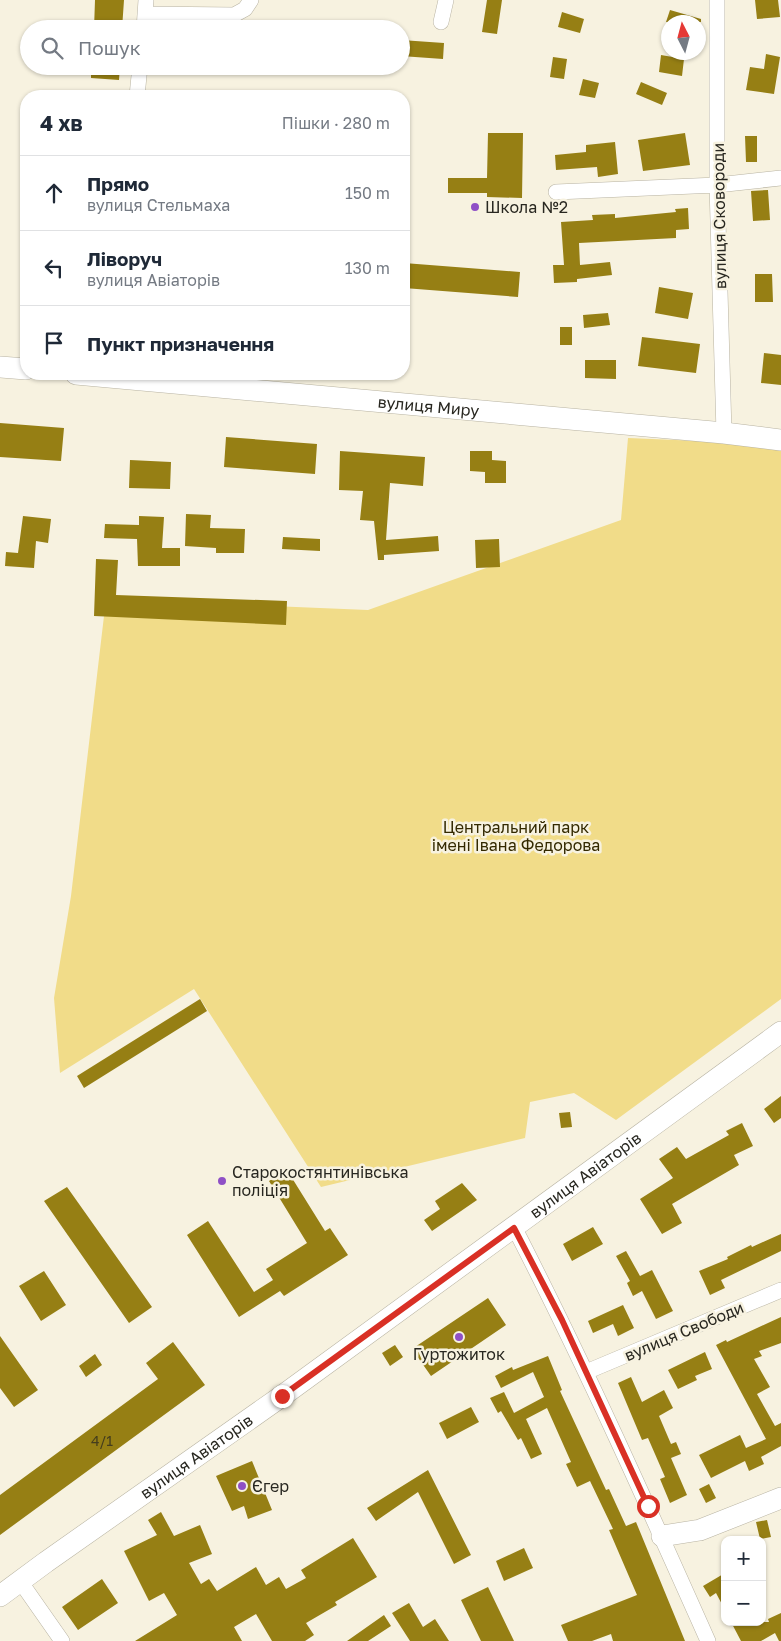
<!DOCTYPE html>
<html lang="uk">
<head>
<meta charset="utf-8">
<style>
  :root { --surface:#fff; --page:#f6f6f7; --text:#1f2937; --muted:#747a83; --line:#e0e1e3 }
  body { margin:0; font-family:"Golos Text",sans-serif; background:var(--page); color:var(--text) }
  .controls { position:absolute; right:15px; bottom:15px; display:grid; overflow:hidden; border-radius:10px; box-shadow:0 1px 4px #0004 }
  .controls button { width:45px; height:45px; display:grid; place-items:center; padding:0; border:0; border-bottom:1px solid var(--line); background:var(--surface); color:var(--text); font:25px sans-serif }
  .compass { position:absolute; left:661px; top:15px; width:45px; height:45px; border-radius:50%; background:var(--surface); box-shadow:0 1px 4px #0004; rotate:354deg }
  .stop { position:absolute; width:15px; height:15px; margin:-11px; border:4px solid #d93025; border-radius:50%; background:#fff }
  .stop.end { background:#d93025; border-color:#fff; box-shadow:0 1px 5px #0008 }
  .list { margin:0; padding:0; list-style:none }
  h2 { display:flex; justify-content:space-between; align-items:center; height:65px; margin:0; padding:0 20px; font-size:21px }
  h2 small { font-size:16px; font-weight:400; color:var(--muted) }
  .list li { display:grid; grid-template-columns:32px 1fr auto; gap:15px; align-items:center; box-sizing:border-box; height:75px; padding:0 20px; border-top:1px solid var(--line) }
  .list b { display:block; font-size:19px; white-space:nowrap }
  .list p { margin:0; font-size:16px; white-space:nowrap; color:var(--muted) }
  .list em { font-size:16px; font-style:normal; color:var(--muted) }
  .icon { flex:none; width:28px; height:28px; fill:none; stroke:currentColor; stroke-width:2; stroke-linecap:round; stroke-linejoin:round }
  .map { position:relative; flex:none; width:781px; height:1641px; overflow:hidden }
  .search { position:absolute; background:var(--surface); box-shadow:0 1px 4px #0004; left:20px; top:20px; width:390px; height:55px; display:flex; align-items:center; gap:12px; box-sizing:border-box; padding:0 18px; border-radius:28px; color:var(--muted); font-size:19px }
  .panel { position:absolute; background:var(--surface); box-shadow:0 1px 4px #0004; left:20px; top:90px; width:390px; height:290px; border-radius:20px }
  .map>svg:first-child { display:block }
</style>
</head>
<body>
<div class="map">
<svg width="781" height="1641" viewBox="0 0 781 1641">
  <rect width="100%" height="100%" fill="#f7f2e0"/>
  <path fill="#f1dc89" d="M628,438L747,443L781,448V999L616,1120L574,1093L530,1102L525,1138L321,1187L194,989L60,1073L54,998L71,896L106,599L368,610L621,520Z"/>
  <path fill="#967f14" d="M95,0H124L122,29H94Z
    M487,0H502L497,34L482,32Z
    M755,0H778L780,17L757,19Z
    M670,10L701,19V22H666Z
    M562,12L584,19L580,33L558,27Z
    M401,40L444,43L443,59L401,56Z
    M766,54L780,57L774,94L746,90L750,67L764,69Z
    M661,55L684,59L682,76L659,72Z
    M553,57L567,59L564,79L550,77Z
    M91,66H120L119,80L91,78Z
    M583,79L599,83L595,98L579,95Z
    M641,82L667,93L662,105L636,94Z
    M488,133H523L522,198L487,197V193H448V178H487Z
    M685,133L690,165L643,171L638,140Z
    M745,136H757V162H746Z
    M615,142L618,174L598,177L597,167L556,170L555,155L586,152V145Z
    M768,190L770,220L753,221L751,191Z
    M688,208L689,229L676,230V238L579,243L580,265L610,262L612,275L577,279V282L554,283L553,265H564L561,222L593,220L592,215L615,214V218L676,212L675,209Z
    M404,263L520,272L518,297L404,288Z
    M755,274H772L773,302H755Z
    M659,287L693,293L688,319L655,313Z
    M608,313L610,325L584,328L583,315Z
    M560,327H572V345H560Z
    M642,337L700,344L696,373L638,366Z
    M764,353L781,355V385L761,383Z
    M585,360H616V379L585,378Z
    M0,423L64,428L61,461L0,457Z
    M226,437L317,444L315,474L224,467Z
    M340,451L425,457L423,486L390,483L386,540L438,536L439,551L384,555V560H378L374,521L360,520L363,491L339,490Z
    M470,451H492V460L506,461V483H485V472L470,471Z
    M130,460L171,462L170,489L129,488Z
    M186,514L211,515L210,528L245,529L244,553H216V548L185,546Z
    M23,516L51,519L48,543L36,541L34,568L5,566L6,552L18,553Z
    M139,516L164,517L162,548H180V566H138L137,539L104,538L105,524L139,525Z
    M283,537L320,539V551L282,549Z
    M499,539L500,567L476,568L475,540Z
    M96,559L118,560L116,595L287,601L286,625L94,616Z
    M200,999L207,1011L84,1088L77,1076Z
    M781,1096V1118L774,1123L764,1109Z
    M570,1112L572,1127L561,1128L559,1113Z
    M742,1123L753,1146L734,1155L739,1165L672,1204L682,1223L662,1234L640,1199L673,1178L659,1159L677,1147L686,1159L729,1135L726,1131Z
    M287,1170L325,1231L330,1228L348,1255L284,1296L280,1291L239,1317L187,1235L208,1221L254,1292L273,1280L266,1269L307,1243L269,1181Z
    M462,1183L477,1200L432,1231L424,1220L440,1209L435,1201Z
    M67,1187L152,1307L129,1323L44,1201Z
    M593,1227L603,1244L572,1261L563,1244Z
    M781,1234V1251L721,1280L725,1288L710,1295L699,1271L728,1259L727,1257L751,1245L752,1247Z
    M626,1251L640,1276L652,1270L673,1311L656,1319L642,1291L633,1296L627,1283L630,1281L616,1256Z
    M44,1271L66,1305L41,1321L19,1286Z
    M488,1298L506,1325L431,1376L412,1349Z
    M623,1305L634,1328L618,1336L613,1324L593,1333L588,1321Z
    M781,1317V1343L759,1351L762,1356L754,1359L770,1387L757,1394L775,1426L781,1423V1446L761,1457L764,1464L749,1471L745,1461L711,1478L699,1455L740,1435L746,1448L766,1439L716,1345L726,1340L727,1342Z
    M0,1336L38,1390L14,1407L0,1388Z
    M173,1342L205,1385L0,1535V1495L158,1379L146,1363Z
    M395,1345L403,1357L390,1366L382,1353Z
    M705,1352L712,1369L695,1376L697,1380L678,1389L668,1370Z
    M95,1354L102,1365L86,1377L79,1366Z
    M548,1356L562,1390L560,1391L606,1490L609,1489L626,1526L636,1522L685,1641H613L611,1634L592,1641H568L561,1625L637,1595L609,1530L613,1529L590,1481L577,1487L566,1464L571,1462L547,1408L526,1419L542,1454L531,1459L521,1438L518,1440L501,1411L498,1413L490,1398L504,1392L514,1413L544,1397L533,1372L501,1388L495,1376L512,1367L513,1370Z
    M631,1377L642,1402L664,1390L673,1408L659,1416L671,1444L676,1442L681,1454L671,1458L687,1495L670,1503L660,1479L665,1477L648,1438L642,1440L618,1383Z
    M471,1407L479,1422L447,1439L439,1423Z
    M252,1461L272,1510L248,1519L244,1506L232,1511L216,1476Z
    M428,1470L471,1555L454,1564L418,1492L376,1521L367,1508Z
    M709,1484L716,1498L706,1503L699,1489Z
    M161,1512L174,1536L200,1525L212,1554L189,1563L201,1584L209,1579L217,1591L256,1567L266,1585L279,1577L286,1589L306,1578L301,1570L353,1538L377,1577L335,1602L337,1605L306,1623L314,1635L305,1641H272L256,1614L234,1627L242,1641H135L177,1615L164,1593L149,1601L124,1551L157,1535L148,1520Z
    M767,1520L771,1537L760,1539L756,1522Z
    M524,1548L533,1568L504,1581L496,1561Z
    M725,1573V1610L716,1593L710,1597L703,1586Z
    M102,1579L118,1603L78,1630L62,1607Z
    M488,1587L514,1641H481L461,1600Z
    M409,1603L423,1627L435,1619L449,1641H410L392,1613Z
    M781,1613V1641H779L775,1633L761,1641H741L731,1622H769L768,1619Z
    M384,1615L391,1626L368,1641H347Z"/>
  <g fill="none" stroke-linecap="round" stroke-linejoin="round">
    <g stroke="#b8b3a2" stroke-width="16">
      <path id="street" d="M717,0V185L724,433
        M145,14L234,15L245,9L251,0
        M441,22L446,0
        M144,29L146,0
        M137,96L140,66
        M556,192L717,185L781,178
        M514,1227C584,1363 646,1502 708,1641
        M586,1372L781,1290
        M20,1581L62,1641"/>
    </g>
    <g stroke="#b8b3a2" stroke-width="22">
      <g id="secondary">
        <path d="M0,367L26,369"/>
        <path id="s1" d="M76,374L724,433L781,440"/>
        <path d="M662,1536L700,1530L781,1498"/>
        <path id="s2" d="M0,1596L46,1562L282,1396L781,1032"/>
      </g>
    </g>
    <use href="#street" stroke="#fff" stroke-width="15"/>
    <use href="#secondary" stroke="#fff" stroke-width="21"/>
  </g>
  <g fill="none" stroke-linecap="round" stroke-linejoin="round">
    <path stroke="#d93025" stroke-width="6" d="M282,1396L514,1228L562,1320L648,1506"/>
  </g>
  <g fill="#8f50c6" stroke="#f7f2e0" stroke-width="2">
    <circle cx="475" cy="207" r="5"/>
    <circle cx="222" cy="1181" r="5"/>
    <circle cx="459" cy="1337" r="5"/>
    <circle cx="242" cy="1486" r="5"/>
  </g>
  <g text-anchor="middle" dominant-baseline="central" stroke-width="5" stroke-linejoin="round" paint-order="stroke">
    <g font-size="14" fill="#443d1d">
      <text x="102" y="1440">4/1</text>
    </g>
    <g font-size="16" fill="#282720" stroke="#f7f2e0" text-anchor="start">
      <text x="485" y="207">Школа №2</text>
      <text x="232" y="1172">Старокостянтинівська<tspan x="232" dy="18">поліція</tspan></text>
      <text x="459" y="1354" text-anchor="middle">Гуртожиток</text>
      <text x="252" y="1486">Єгер</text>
    </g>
    <g font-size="16" fill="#282720" stroke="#f7f2e0">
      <text transform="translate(719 216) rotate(-91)">вулиця Сковороди</text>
      <text stroke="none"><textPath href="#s1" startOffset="354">вулиця Миру</textPath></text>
      <text stroke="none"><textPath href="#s2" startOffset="721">вулиця Авіаторів</textPath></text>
      <text transform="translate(684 1331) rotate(-23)">вулиця Свободи</text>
      <text stroke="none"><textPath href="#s2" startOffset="241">вулиця Авіаторів</textPath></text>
    </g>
    <g font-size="16" fill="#332900" stroke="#f7f2e0">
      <text x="516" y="827">Центральний парк<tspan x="516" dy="18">імені Івана Федорова</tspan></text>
    </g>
  </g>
</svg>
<div class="controls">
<button>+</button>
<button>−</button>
</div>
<svg class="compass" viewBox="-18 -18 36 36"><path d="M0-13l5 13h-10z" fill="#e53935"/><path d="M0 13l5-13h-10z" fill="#747a83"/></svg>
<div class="stop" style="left:648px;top:1506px"></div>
<div class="stop end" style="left:282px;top:1396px"></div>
<div class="search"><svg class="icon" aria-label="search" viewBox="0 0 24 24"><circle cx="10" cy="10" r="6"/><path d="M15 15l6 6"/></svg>Пошук</div>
<section class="panel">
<h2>4 хв<small>Пішки · 280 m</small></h2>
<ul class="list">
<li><svg class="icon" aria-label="ahead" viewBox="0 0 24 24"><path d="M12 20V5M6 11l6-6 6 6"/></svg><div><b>Прямо</b><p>вулиця Стельмаха</p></div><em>150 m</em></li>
<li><svg class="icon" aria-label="left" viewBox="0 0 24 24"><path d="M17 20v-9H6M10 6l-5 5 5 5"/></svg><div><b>Ліворуч</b><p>вулиця Авіаторів</p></div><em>130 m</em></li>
<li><svg class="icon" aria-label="arrive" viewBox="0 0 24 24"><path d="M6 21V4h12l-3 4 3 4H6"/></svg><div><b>Пункт призначення</b></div></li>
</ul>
</section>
</div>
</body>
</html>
